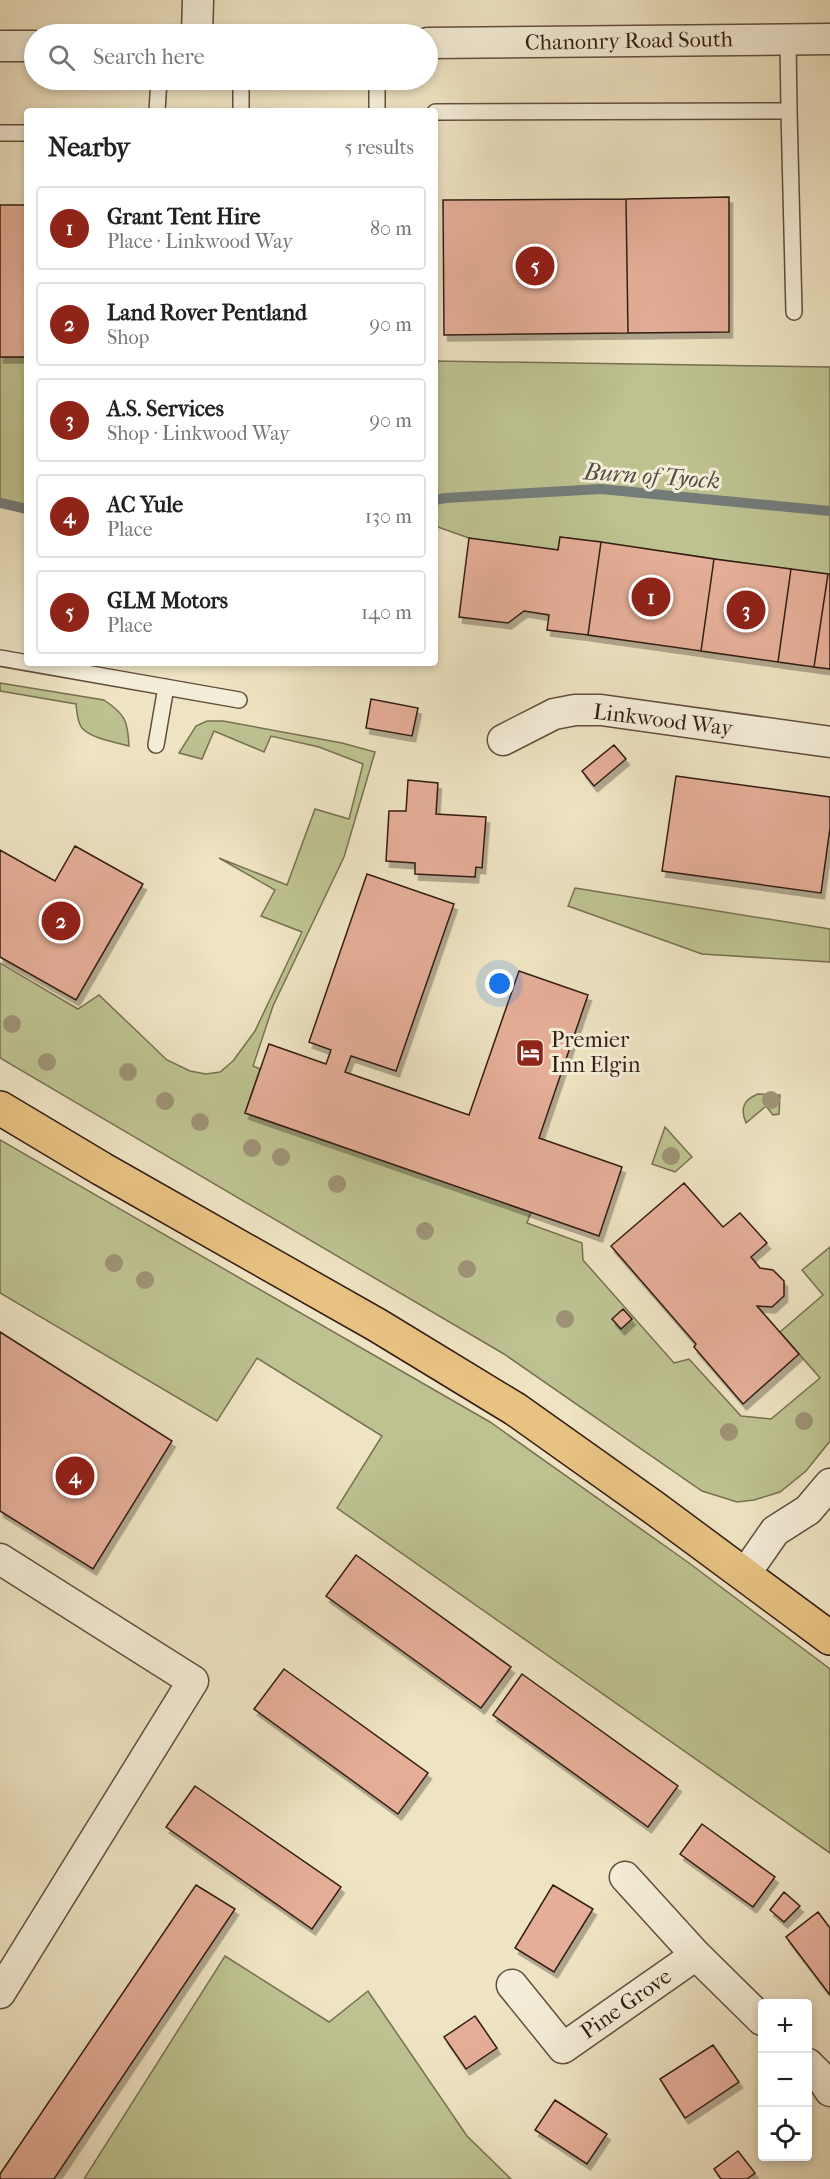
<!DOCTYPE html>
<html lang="en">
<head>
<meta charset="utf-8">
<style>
  :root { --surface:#fff; --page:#f6f6f6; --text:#222; --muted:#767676; --line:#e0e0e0; --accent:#8f2418 }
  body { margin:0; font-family:"IM FELL French Canon",serif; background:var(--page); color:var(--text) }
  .controls { position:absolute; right:18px; bottom:18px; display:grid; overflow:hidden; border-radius:6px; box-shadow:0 3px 9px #0003 }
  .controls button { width:54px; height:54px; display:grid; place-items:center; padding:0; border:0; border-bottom:2px solid var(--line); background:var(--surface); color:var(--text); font:30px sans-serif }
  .you { position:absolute; left:500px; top:984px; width:21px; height:21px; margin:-15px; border:4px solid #fff; border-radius:50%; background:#1a73e8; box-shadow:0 0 0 9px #1a73e833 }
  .badge { display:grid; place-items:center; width:39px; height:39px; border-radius:50%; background:var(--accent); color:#fff; font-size:20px; font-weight:700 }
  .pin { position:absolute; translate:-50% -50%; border:3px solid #fff; box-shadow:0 2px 6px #0006 }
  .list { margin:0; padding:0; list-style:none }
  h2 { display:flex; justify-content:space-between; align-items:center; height:78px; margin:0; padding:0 24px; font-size:26px }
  h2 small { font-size:20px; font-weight:400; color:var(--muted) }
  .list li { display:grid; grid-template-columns:39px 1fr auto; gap:18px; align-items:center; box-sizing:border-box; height:84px; margin:0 12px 12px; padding:0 12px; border:2px solid var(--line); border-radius:6px }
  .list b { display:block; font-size:22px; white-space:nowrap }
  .list p { margin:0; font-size:20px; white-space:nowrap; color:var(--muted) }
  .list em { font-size:20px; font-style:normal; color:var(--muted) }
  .icon { flex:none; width:33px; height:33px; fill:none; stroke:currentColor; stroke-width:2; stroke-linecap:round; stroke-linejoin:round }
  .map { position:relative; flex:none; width:830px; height:2179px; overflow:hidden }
  .search { position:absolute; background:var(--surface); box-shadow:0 3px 9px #0003; left:24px; top:24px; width:414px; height:66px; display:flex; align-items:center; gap:15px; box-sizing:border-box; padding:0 21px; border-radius:33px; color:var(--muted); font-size:22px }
  .panel { position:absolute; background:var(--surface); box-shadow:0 3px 9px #0003; left:24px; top:108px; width:414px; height:558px; border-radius:6px }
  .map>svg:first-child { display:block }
</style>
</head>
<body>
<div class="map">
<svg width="830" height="2179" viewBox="0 0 830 2179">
  <defs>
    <filter id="shadow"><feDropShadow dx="3.5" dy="6" stdDeviation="0" flood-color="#0004"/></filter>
  </defs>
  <rect width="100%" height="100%" fill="#eee3c2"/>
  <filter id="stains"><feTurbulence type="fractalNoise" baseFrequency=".00333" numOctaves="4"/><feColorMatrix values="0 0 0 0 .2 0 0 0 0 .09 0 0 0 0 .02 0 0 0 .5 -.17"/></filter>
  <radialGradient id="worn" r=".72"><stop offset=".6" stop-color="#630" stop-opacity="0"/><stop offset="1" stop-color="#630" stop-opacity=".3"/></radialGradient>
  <path fill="#bdc290" stroke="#787052" stroke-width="1.5" d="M0,357H27V509L0,503Z
    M435,361L830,367V575L560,537L558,550L469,538L435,526Z
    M0,683L104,700C125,714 128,721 129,746C115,742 92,739 82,728C77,722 77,712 76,704L0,691Z
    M207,721H223L342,743L375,752L344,857L273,1006L253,1066L260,1069L245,1113L531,1212L527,1223L582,1243L583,1260L674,1363L689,1359L741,1416L771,1419L820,1378L780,1332L823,1295L802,1270L830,1247V1441L806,1471L780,1492L754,1500L737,1502L702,1491L504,1354L0,1058V963L78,1009L99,995L167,1060L190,1071L206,1074L220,1072L233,1061L255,1031L302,932L261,916L275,890L219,858L287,885L315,809L349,819L363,764L319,747L271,736L264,752L214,731L202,759L179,753L196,726Z
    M575,888L830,929V962L702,954L568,906Z
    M758,1094L780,1095L779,1114L773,1115L766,1106L746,1123C740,1109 743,1100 758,1094Z
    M665,1127L692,1157L675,1172L652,1164Z
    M0,1140L490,1422L689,1563L830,1669V1853L337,1508L382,1436L257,1358L217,1421L0,1293Z
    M225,1956L329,2022L368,1991L467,2136L511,2179H84Z"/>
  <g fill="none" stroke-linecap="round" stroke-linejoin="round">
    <path stroke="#747c7a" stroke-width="10" d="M435,500L445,498L601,489L830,511
      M0,503L27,509"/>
  </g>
  <path fill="#e5ae98" stroke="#331d13" stroke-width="1.5" filter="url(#shadow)" d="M729,197V332L628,333L626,199Z
    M626,199L628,333L444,335L443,200Z
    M0,205H27V357H0Z
    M560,537L601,542L588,635L547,630L549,615L524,611L508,623L459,617L469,538L558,550Z
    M601,542L714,559L701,651L588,635Z
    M714,559L791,569L778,662L701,651Z
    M791,569L828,574L814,667L778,662Z
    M828,574H830V669L814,667Z
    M371,699L418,708L412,736L366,728Z
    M614,745L626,759L594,786L582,771Z
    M676,776L830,797V828L821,893L662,871Z
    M408,780L438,783L436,814L486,817L482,868L476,867L475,877L415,874V863L386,861L389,811H406Z
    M75,846L143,884L76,1000L0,957V850L55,881Z
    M367,874L454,904L396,1071L351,1056L345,1072L469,1115L519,971L588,995L539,1138L622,1167L599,1236L245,1113L269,1044L326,1064L331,1050L309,1042Z
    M684,1183L723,1227L740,1213L767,1243L751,1257L760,1268L773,1270L784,1281V1296L772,1307L757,1306L799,1354L743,1404L694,1347L696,1344L611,1246Z
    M623,1309L632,1319L621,1329L612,1319Z
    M0,1332L172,1441L93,1569L0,1511Z
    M356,1555L511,1667L481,1708L326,1596Z
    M284,1669L428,1773L398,1814L254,1709Z
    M522,1674L678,1786L648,1827L493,1715Z
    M195,1786L341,1887L312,1929L166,1827Z
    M702,1824L775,1877L753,1907L680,1854Z
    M196,1885L235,1909L54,2179H0V2174Z
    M553,1885L593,1909L554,1972L515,1948Z
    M784,1892L800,1906L784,1922L770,1910Z
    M818,1912L830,1928V1995L786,1937Z
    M475,2016L497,2048L466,2069L444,2037Z
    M713,2045L739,2082L685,2118L660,2079Z
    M555,2100L607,2134L587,2164L535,2130Z
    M738,2151L755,2173L747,2179H721L714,2169Z"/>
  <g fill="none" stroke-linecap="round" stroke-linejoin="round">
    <g stroke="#624e3f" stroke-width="18">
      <path id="lane" d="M241,80V111
        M377,80V111
        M157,111L159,80
        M789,111L794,312
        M435,112L789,111L788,40
        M0,133H27
        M0,658L239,700
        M156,745L166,687"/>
    </g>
    <g stroke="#624e3f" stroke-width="33">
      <path id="street" d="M197,34L198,0
        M428,43L830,39
        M0,46H34
        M503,740L554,714L575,710H601L830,742
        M0,1559L193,1681L0,1993
        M745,1574L775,1531L808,1510L830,1484
        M625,1877L696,1955L762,2020
        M512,1985L563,2048L696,1955
        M808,2064L821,2077L830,2091"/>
    </g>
    <g stroke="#331d13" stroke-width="36">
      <path id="highway" d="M0,1108L102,1169L377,1325L515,1409L653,1507L830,1638"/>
    </g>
    <use href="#lane" stroke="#f4edd7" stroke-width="15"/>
    <use href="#street" stroke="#f4edd7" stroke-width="30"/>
    <use href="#highway" stroke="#e7c281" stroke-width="33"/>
  </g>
  <g fill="#9e9276">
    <circle cx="12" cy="1024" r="9"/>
    <circle cx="47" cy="1062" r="9"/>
    <circle cx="128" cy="1072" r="9"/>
    <circle cx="771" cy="1100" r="9"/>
    <circle cx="165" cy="1101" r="9"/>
    <circle cx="200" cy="1122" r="9"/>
    <circle cx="252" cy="1148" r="9"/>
    <circle cx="671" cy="1156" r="9"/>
    <circle cx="281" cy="1157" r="9"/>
    <circle cx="337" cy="1184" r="9"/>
    <circle cx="425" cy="1231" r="9"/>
    <circle cx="114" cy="1263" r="9"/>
    <circle cx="467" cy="1269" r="9"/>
    <circle cx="145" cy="1280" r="9"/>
    <circle cx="565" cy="1319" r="9"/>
    <circle cx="804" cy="1421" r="9"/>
    <circle cx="729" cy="1432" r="9"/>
  </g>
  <defs>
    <g id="hotel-square" transform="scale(1.5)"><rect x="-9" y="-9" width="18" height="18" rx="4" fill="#8f2418" stroke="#f4edd7"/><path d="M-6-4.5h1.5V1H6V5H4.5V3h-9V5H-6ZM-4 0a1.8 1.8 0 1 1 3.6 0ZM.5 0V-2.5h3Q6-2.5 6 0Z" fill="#fff"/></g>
  </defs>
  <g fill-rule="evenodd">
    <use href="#hotel-square" x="530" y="1053"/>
  </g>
  <g text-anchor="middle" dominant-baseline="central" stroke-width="6" stroke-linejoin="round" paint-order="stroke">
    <g font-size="22" fill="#331d13" stroke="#f4edd7">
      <text transform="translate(629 41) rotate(-1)">Chanonry Road South</text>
      <text transform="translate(663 720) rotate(7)">Linkwood Way</text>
      <text transform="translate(626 2004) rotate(-35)">Pine Grove</text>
    </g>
    <g font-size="22" fill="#331d13" stroke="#f4edd7" text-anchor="start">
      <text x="551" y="1040">Premier<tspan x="551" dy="25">Inn Elgin</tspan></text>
    </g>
    <g font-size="24" font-style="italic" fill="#534c46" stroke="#f4edd7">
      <text transform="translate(652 476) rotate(4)">Burn of Tyock</text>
    </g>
  </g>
  <rect width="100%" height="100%" filter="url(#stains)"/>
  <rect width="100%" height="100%" fill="url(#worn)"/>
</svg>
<div class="controls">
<button>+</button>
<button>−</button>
<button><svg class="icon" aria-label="locate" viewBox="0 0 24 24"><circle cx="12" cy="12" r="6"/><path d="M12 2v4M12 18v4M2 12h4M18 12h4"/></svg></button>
</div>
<div class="you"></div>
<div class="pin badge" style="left:651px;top:597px">1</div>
<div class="pin badge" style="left:61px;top:921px">2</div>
<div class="pin badge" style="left:746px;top:610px">3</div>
<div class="pin badge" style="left:75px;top:1476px">4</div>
<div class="pin badge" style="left:535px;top:266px">5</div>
<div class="search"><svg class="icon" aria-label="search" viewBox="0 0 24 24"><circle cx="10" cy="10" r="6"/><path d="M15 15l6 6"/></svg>Search here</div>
<section class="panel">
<h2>Nearby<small>5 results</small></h2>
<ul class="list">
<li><span class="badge">1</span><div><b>Grant Tent Hire</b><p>Place · Linkwood Way</p></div><em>80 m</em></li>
<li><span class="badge">2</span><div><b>Land Rover Pentland</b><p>Shop</p></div><em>90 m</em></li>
<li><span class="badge">3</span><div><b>A.S. Services</b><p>Shop · Linkwood Way</p></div><em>90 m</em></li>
<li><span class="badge">4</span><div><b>AC Yule</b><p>Place</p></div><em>130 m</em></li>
<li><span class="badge">5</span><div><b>GLM Motors</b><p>Place</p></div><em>140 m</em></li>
</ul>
</section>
</div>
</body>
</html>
